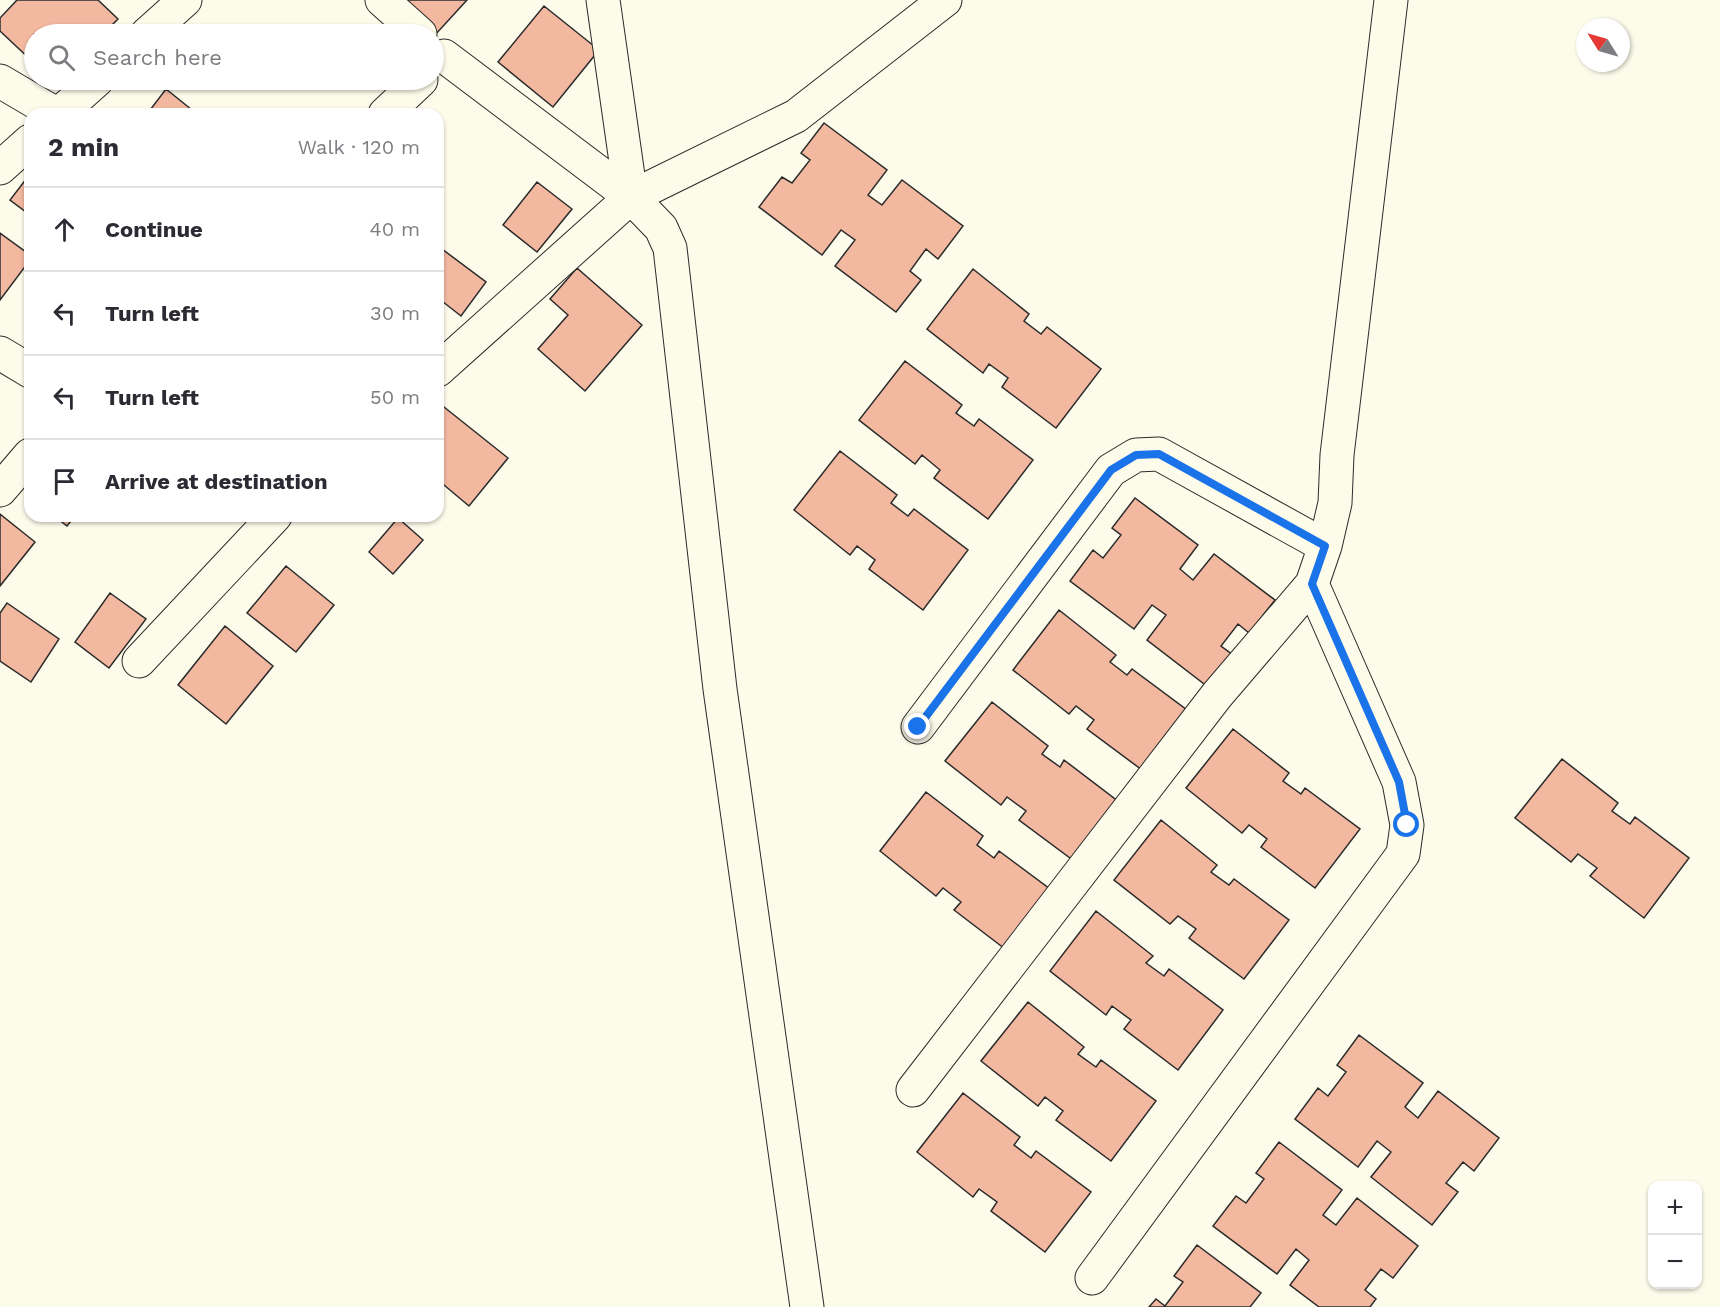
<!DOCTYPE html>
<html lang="en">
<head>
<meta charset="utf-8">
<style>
  :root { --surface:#fff; --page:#f2f2f3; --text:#2b2b33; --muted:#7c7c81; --line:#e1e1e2 }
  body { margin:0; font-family:"Work Sans",sans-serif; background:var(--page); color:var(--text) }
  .controls { position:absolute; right:18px; bottom:18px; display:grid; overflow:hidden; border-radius:12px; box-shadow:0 2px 4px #0004 }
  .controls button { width:54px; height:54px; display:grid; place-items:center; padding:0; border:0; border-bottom:2px solid var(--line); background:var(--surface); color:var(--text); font:30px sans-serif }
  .compass { position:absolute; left:1576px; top:18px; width:54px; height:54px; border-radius:50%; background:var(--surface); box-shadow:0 2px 4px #0004; rotate:307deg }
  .stop { position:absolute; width:18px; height:18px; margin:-14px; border:4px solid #1a73e8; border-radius:50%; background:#fff }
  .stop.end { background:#1a73e8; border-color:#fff; box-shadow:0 2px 6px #0008 }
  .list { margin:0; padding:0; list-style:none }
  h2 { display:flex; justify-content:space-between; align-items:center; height:78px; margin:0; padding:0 24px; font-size:26px }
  h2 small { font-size:20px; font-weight:400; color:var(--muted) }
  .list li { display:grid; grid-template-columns:39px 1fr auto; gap:18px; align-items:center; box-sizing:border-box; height:84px; padding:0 24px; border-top:2px solid var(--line) }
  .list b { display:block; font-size:22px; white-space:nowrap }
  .list em { font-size:20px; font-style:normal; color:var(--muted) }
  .icon { flex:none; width:33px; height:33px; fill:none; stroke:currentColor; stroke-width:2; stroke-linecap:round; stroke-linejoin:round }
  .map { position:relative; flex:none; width:1720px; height:1307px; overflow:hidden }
  .search { position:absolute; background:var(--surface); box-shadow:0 2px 4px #0004; left:24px; top:24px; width:420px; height:66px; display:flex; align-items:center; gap:15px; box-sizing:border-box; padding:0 21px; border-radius:33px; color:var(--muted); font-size:22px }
  .panel { position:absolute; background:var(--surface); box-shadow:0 2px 4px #0004; left:24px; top:108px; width:420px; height:414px; border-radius:18px }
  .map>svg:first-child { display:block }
</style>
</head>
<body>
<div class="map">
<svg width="1720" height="1307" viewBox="0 0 1720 1307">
  <rect width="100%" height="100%" fill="#fdfbea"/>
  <path fill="#f2b8a0" stroke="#2b2b2b" stroke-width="1.5" d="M17,0H98L118,19L103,34H34V63L0,31V18Z
    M398,0H467L435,35Z
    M544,6L599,50L553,107L498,62Z
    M166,89L197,114H147Z
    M824,123L887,170L868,195L882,205L902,180L963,226L938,259L926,249L910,271L921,280L896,312L835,266L855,240L841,230L822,255L759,207L782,177L792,183L810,160L801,153Z
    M30,174V215L10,200Z
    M537,182L572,209L537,252L503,225Z
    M0,233L30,255V260L0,300Z
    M438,246L486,282L461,316L438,298Z
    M577,268L642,325L585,391L538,349L568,315L550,299Z
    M973,269L1029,314L1024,321L1041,334L1047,327L1101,369L1056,428L1002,387L1008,378L989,364L983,373L927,329Z
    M905,361L962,405L956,413L974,426L979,419L1033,460L988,519L934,478L940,470L922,455L915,464L859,420Z
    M444,407L508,458L469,506L438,480V414Z
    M840,451L897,495L891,503L908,516L914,509L968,550L923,610L869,569L875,560L857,546L850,555L794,510Z
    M1135,498L1198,545L1180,569L1193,580L1214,554L1275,600L1249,633L1238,624L1221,646L1233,655L1208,687L1147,640L1166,615L1152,605L1134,629L1070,581L1093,550L1103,558L1121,535L1112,528Z
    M0,514L35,542L0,586Z
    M54,516H75L67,526Z
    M398,518L423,540L393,574L369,552Z
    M286,566L334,605L296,652L247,613Z
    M110,593L146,619L109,668L75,642Z
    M7,603L59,639L31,682L0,661V613Z
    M1059,610L1116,655L1110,662L1127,675L1132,669L1187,710L1142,770L1087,729L1094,720L1076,706L1069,714L1013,670Z
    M225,626L273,666L226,724L178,685Z
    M992,702L1048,746L1042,754L1060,767L1064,760L1119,802L1074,861L1019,820L1026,811L1007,797L1001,805L945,761Z
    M1233,729L1289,773L1283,781L1301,794L1305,788L1360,829L1315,888L1261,847L1267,839L1249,825L1242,833L1186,788Z
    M1562,759L1618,803L1612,811L1630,824L1635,817L1689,858L1644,918L1590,876L1597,868L1578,854L1571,862L1515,818Z
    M926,792L983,836L977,845L994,858L999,851L1054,892L1009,952L954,910L961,902L943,888L936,896L880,851Z
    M1161,820L1217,865L1211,872L1229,885L1234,879L1289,920L1244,979L1189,938L1196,929L1178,916L1170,924L1114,880Z
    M1096,911L1153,956L1146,963L1164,976L1169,969L1223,1010L1178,1070L1124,1029L1131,1020L1112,1006L1106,1015L1050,971Z
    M1028,1002L1084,1047L1078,1054L1096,1067L1101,1060L1156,1101L1111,1161L1056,1120L1063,1111L1045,1097L1038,1106L981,1061Z
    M1359,1035L1423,1083L1405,1107L1418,1118L1438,1091L1499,1138L1474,1171L1463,1162L1446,1183L1458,1192L1432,1225L1371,1177L1391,1152L1377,1141L1358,1167L1295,1119L1318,1088L1328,1096L1346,1072L1337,1065Z
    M963,1093L1020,1137L1014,1145L1031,1158L1036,1151L1091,1192L1045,1252L991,1211L997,1202L979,1189L973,1197L917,1152Z
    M1279,1142L1342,1190L1323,1215L1336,1225L1357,1198L1418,1246L1393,1278L1381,1269L1365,1290L1376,1299L1370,1307H1319L1290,1285L1309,1260L1296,1249L1277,1274L1213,1226L1236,1196L1246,1203L1264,1179L1256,1173Z
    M1197,1245L1261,1293L1250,1307H1149L1156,1299L1165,1306L1183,1282L1174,1276Z"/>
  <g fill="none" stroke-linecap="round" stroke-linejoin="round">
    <g stroke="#2b2b2b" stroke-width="35">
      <path id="street" d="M382,0L420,34
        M603,0L631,197
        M147,34L185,0
        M444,56L631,197L661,228L670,248L720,689L807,1307
        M0,81L56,114
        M59,114L97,80
        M385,114L421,80
        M0,168L30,141
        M0,353L30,371
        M438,370L631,197L796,116L945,0
        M0,490L30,455
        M139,661L275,516
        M918,727L1111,470L1136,455L1159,454L1325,546
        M913,1090L1217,695L1312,584L1325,546L1335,503L1337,455L1391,0
        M1092,1278L1403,854L1407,825L1399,782L1312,584"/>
    </g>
    <use href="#street" stroke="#fdfbea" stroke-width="33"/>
  </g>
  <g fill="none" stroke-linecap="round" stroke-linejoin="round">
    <path stroke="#1a73e8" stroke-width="8" d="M918,727L1111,470L1136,455L1159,454L1325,546L1312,584L1399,782L1407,825"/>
  </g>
</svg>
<div class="controls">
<button>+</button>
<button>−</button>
</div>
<svg class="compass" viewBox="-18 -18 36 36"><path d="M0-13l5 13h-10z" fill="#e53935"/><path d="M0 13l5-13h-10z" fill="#7c7c81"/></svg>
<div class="stop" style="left:1407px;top:825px"></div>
<div class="stop end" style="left:918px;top:727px"></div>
<div class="search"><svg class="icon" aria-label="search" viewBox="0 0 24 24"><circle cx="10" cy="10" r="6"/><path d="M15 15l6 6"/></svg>Search here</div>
<section class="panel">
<h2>2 min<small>Walk · 120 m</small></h2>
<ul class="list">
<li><svg class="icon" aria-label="ahead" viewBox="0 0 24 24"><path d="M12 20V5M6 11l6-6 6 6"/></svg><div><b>Continue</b></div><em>40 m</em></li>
<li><svg class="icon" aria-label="left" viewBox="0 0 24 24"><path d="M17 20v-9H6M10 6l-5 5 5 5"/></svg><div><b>Turn left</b></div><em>30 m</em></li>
<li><svg class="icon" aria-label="left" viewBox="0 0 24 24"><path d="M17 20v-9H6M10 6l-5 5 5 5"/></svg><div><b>Turn left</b></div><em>50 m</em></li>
<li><svg class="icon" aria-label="arrive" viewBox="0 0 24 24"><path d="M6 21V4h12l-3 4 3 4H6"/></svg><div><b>Arrive at destination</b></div></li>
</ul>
</section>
</div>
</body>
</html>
